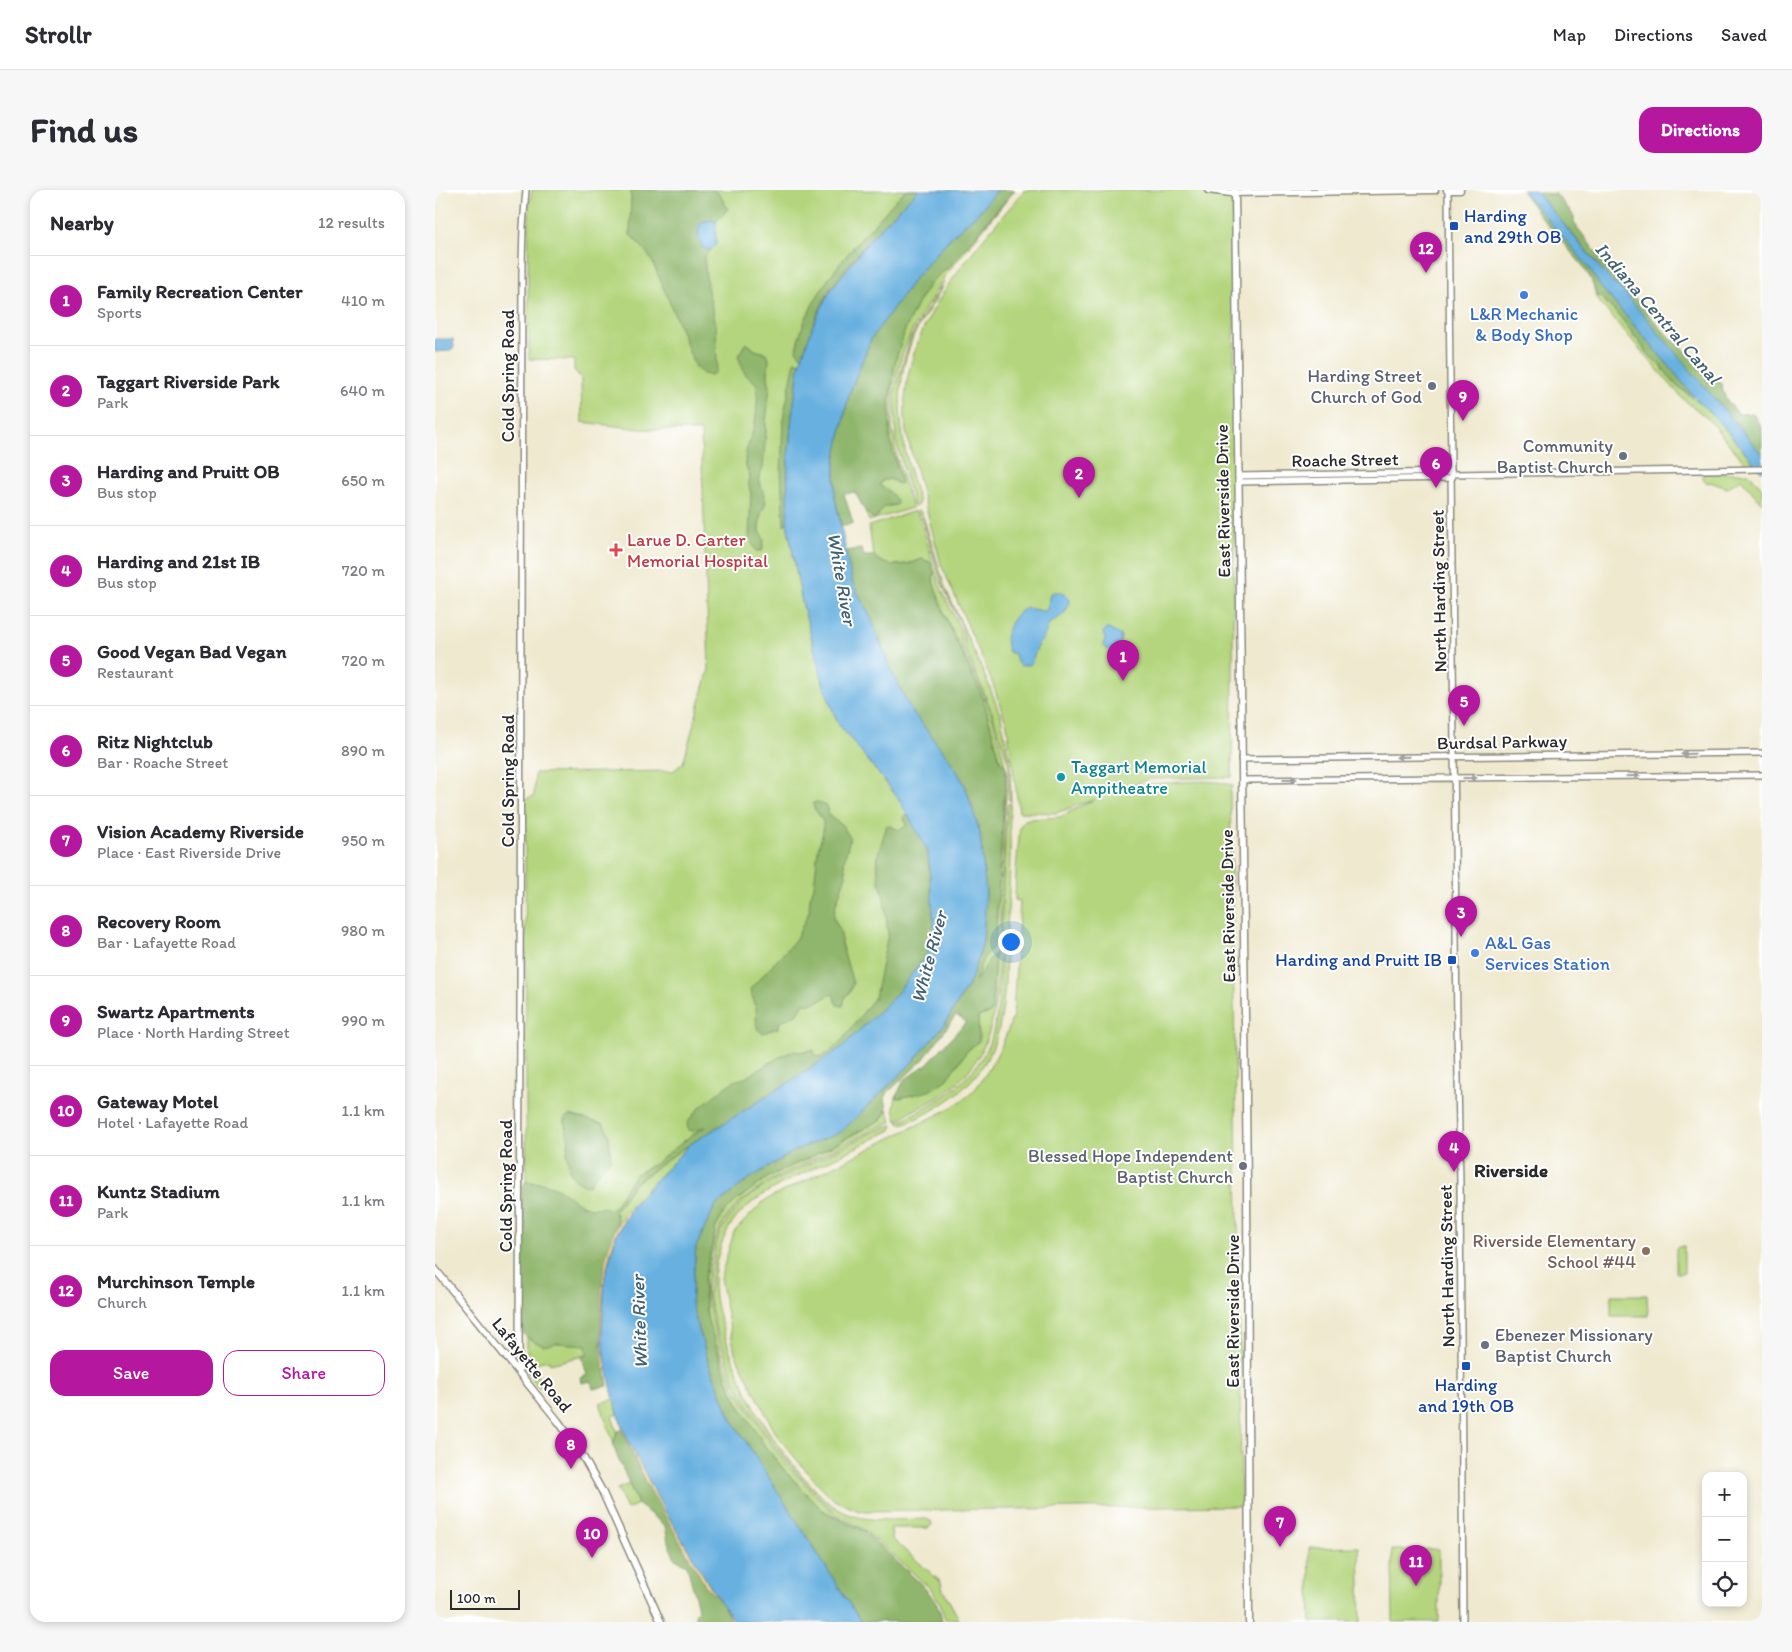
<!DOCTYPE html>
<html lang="en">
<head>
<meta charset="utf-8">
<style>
  :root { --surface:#fff; --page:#f7f7f7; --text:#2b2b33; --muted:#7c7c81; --line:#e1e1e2; --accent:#b5179e }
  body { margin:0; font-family:Itim,sans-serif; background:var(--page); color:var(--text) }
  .controls { position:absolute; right:15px; bottom:15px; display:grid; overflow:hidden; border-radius:10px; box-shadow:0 2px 8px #0003 }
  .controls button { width:45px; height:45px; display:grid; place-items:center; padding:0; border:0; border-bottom:1px solid var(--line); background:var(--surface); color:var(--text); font:25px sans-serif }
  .scale { position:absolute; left:15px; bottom:12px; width:70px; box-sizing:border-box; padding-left:5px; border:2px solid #2b2b2b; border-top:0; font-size:14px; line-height:18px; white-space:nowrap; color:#2b2b2b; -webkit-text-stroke:4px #fff; paint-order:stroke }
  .you { position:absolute; left:575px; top:751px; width:18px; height:18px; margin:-12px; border:4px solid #fff; border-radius:50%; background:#1a73e8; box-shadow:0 0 0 8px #1a73e833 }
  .badge { display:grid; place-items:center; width:32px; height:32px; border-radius:50%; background:var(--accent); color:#fff; font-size:16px; font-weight:700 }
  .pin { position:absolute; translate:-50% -41px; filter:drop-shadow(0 1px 2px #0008) }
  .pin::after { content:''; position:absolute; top:26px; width:18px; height:15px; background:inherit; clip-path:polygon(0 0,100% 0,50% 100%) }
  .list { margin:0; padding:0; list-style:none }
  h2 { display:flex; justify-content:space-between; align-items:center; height:65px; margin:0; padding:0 20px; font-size:21px }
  h2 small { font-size:16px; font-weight:400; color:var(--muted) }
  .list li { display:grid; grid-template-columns:32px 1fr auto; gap:15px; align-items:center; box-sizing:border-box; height:90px; padding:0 20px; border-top:1px solid var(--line) }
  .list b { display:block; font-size:19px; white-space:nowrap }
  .list p { margin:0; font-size:16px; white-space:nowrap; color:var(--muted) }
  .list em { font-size:16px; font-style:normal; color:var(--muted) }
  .actions { display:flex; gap:10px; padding:15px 20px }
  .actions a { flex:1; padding:11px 0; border:1px solid var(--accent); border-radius:15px; text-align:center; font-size:18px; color:var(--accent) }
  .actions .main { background:var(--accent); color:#fff }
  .icon { flex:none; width:28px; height:28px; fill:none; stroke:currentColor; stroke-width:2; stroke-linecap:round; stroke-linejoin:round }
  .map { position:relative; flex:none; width:1327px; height:1432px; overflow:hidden; border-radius:15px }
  header { display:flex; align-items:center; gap:30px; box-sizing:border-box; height:70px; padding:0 25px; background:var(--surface); border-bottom:1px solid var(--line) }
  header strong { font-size:24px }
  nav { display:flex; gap:28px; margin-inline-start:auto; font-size:18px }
  .intro { display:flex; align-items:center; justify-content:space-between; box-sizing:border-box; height:120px; padding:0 30px }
  h1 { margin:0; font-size:35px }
  .button { padding:12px 22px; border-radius:15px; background:var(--accent); color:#fff; font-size:18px; font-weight:700 }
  main { display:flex; gap:30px; padding:0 30px }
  aside { flex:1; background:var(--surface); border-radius:15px; box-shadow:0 2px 8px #0003 }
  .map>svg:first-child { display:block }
</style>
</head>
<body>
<header>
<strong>Strollr</strong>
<nav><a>Map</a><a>Directions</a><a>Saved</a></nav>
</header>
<div class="intro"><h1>Find us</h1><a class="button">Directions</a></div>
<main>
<aside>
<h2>Nearby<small>12 results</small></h2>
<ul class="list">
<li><span class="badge">1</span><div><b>Family Recreation Center</b><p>Sports</p></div><em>410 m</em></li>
<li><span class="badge">2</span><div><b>Taggart Riverside Park</b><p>Park</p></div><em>640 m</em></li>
<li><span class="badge">3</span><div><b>Harding and Pruitt OB</b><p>Bus stop</p></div><em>650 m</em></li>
<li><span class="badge">4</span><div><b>Harding and 21st IB</b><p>Bus stop</p></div><em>720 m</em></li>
<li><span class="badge">5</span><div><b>Good Vegan Bad Vegan</b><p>Restaurant</p></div><em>720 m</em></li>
<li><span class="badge">6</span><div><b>Ritz Nightclub</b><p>Bar · Roache Street</p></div><em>890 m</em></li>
<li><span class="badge">7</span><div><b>Vision Academy Riverside</b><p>Place · East Riverside Drive</p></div><em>950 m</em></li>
<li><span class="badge">8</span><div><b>Recovery Room</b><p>Bar · Lafayette Road</p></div><em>980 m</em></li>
<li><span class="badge">9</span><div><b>Swartz Apartments</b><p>Place · North Harding Street</p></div><em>990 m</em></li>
<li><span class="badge">10</span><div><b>Gateway Motel</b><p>Hotel · Lafayette Road</p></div><em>1.1 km</em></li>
<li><span class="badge">11</span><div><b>Kuntz Stadium</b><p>Park</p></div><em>1.1 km</em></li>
<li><span class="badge">12</span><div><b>Murchinson Temple</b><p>Church</p></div><em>1.1 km</em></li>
</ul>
<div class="actions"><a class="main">Save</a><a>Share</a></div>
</aside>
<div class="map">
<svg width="1327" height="1432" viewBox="0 0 1327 1432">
  <rect width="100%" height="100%" fill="#fff"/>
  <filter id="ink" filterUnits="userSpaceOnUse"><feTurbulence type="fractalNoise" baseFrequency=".02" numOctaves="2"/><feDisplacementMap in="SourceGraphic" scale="10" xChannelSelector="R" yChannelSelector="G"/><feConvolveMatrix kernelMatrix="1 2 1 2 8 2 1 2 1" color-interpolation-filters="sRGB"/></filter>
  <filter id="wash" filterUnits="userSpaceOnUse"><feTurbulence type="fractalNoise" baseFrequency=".0096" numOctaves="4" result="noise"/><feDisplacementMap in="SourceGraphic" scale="20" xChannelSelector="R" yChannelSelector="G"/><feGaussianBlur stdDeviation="1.12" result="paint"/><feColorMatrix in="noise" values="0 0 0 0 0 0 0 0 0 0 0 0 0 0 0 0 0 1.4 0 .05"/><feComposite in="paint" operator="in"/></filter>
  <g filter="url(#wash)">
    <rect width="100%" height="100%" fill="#efe9cf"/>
    <path fill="#b4d57d" stroke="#708054" d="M97,0H483L437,47L352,333L367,412L389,496L402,532L463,608L480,636L469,776L407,857L228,982L193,1019L181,1039V1023L152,1165L115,1174L114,1170L99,1173L104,1190L108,1189L111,1192L110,1195L104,1197C95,1187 87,1178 88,1163L92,1162L90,609L99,606L100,583L238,581L248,573L274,479L266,241L205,239L147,232L146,188L139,180V170L94,169L93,88L94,15Z
      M580,0L509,87L476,143L468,163L457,201V238L462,268L477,318L434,331L431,323L443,326L445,321L450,317L461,315C457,306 454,300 445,296V293C449,290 453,289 458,289L461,293H466L455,249L454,211L460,173L469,140L483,112L497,91L528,60Z
      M590,0H798L800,242L797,587L715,589L695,596C717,595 780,586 798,596L795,600L805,1139L806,1316L424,1321L399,1310L373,1283L342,1246L300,1163L285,1089L299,1042L329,1011L510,921C520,915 533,908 541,898C557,877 571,850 578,825L585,711L580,710L581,680L585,636L590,630L593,629L625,627L660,609L621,623L584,622L572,535L556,489L506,374L471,242C459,144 531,69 590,0Z
      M509,91C503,109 488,127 479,145C455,200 466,257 484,311L483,315L479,317L461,251L459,202L476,147Z
      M1161,105L1166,107L1187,129L1213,164L1224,174L1240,194L1274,221L1320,274H1311L1272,228L1248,209L1189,141L1165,113Z
      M1267,283H1314L1327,298V313L1306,289L1292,298L1275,292L1272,293L1267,287Z
      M480,321L487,334L504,394L525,439L526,454L549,505L558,529L572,582V600L570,617L563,789C559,839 549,877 505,906C496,912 485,917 475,922C470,925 466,928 462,931L459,918L461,907L465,908L475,905L522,876L532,861L544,851L543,827L555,823L557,819L560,763L539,795L541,773L560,755L571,578L565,570L548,508L510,426L498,391L499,383L487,369C476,374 445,381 439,365C436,357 436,345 434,336Z
      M482,321H485L487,323L510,397L554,495L566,527L575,572L576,612L574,610V575L558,525L529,455L527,437L506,392L489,333Z
      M576,613C573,631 576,649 575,666C575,698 572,730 571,762C569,827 568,876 506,915C497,921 476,933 465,934L463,932C492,917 522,902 542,875C569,839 564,789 566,746C568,704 569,660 572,618L573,614Z
      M452,919L457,932L444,937L333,992L304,1013L289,1031L283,1043L277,1064L271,1100L276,1126L286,1162L299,1196L309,1213L336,1254L353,1276L400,1325C409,1332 419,1335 429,1341L387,1320L350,1281L330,1256L316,1234L302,1211L292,1189L272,1128L269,1090L281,1037L289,1023L302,1010L335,986L382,964L447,929Z
      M458,935L456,940C432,952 409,964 385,975C352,992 317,1004 295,1036C285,1053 279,1075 279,1094C279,1110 284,1127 289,1142C306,1201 336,1254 379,1298C387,1306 395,1315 405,1320C428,1334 465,1329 491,1329L496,1331L497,1335L493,1338H456L457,1349L506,1392L507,1398L524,1429H510L506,1415L497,1400L430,1340L401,1324L359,1280L338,1254L311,1213L299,1190L280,1136L273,1104L281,1055L285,1042L292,1030L307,1012L331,995L442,940Z
      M1243,1056H1249V1083H1241V1058Z
      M1176,1105H1212L1213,1126H1176Z
      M179,1209L183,1224L177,1226L182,1241L179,1254L165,1213Z
      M194,1294L203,1314L192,1319L182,1299Z
      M924,1357L926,1432H876L874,1358Z
      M1004,1359V1432H958L957,1360Z"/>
    <path fill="#8fb66c" stroke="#5d704c" d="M196,0H278L285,5L293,19L281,32L277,30L269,59L276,60L269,67L272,96L281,134L282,178L280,183L274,185L268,184L260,177L242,130L217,71L210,60L195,45Z
      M471,0H483C452,32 420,63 395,100C382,120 375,145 367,167L361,160C371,109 408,68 442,31C452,21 460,9 471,0Z
      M563,0H580L552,31L516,75L497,91L483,112L470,140L460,173L454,211L455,249L466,293L464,294L455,289L448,290L445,293V296C452,299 460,305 462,313L461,315C445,316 449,319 441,328H437L434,324L431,323L420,302L409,304L418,333L407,337L400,307V271L414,204L436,149L480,88L516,47L544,22Z
      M1088,3L1093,6L1152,75L1165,96L1235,177L1259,207L1240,194L1224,174L1213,164L1187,129L1166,107L1161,105L1156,89L1148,76L1105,26Z
      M1102,3L1121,4L1139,26V33L1160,61L1184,91L1195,100L1204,114L1233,146L1249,159L1266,181L1287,193C1287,207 1295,214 1304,224L1318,223L1327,238V264Z
      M310,154H313L320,160L331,163L334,168L333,187L335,197L331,231V242L328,278L324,288L331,313L326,323L324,338L329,350L327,361H321L314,347L316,304L313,292L315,286C305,267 313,259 318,241C322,226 323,209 322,194L310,184L303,166Z
      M360,171L365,173L357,226L353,270L352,333L349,336L346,284L348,229Z
      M426,359L429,366H439C451,379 472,376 487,369L495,372L499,383L498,391L510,426L548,508L565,570L571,578L560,755L548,769L540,792L560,762L557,819L555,823L543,827L544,851L532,861L511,890L494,901L465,908L461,907L469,890L492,874L531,832L521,825L488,870L453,902L450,908L452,919L447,929L382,964L335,986L302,1010L289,1023L281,1037L269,1090V1102L272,1128L292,1189L302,1211L330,1256L350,1281L387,1320L429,1341L487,1395L500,1410L505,1421L507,1432H426L296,1228L274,1174L256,1113L261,1057L280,1016L314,989L361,960L406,942L476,874L510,834L536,790L548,752L551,703L545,643L530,595L515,570L476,520L455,478L435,426L417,392L411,361Z
      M382,612L391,616L395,627L407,635L415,648L409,671L411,685L400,717L399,728L406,744V753L418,793L415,802L410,807L408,816L402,815L398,804C388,807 381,816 369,813L363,823L345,832L343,838L328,843C324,840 323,841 322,837C320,830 323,822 320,815C319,809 316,805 315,799L356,755L362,747L374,722L375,708L379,696L383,659L388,642V631L379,618L378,613Z
      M472,623L493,661L500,747L492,764L459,807L407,857L358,890L246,960L198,995L179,1022L182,1028L181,1039L169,1076L166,1154L173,1196L158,1199L156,1191L147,1193L146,1188L152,1185L147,1166L152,1165L151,1155L121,1153L109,1156L96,1150L87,1143V1000L90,992C101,992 115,993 125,1000C134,1005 141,1014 152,1017C159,1020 168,1015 175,1019L180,1016L200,984L220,974L254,947L270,937L259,941L253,940L252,933L263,919L290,897L299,891L310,888L346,866L359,861L364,862L377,860L381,865L384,867L393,863L408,849L440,807L453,744L450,717L448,703L444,692L442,673L443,664L452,635L465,640L472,635L469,628Z
      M135,925L169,934L174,945L176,969L158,988L155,994L149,995L140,990L134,980L132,962L134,949L130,936V928Z
      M187,1240L209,1289L270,1395L287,1413L296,1432H260V1425L263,1418L252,1375L240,1369L233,1352L230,1336L203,1314L178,1256L182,1241Z"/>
    <path fill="#eeda9e" stroke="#8c8264" d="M198,1015C193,1025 186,1035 181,1045C166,1084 163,1138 172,1179L169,1180C163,1137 160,1045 198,1015Z
      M187,1236L194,1252L227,1316L273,1393L299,1432H296L287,1413L270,1395L209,1289L187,1240Z"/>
    <path fill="#68b0e0" stroke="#4a6e86" d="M483,0H563L544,22L516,47L480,88L436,149L414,204L400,271V307L417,392L435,426L455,478L476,520L515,570L530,595L545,643L551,703L548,752L536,790L510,834L476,874L406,942L361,960L314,989L280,1016L261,1057L256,1113L274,1174L296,1228L426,1432H299L273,1393L227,1316L194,1252L187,1236L178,1206L169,1163L167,1143L170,1086L182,1043L198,1015L254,955L358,890L407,857L459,807L492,764L500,747L493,661L463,608L402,532L389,496L367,412L352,333L353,270L357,226L365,173L378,135L395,101L437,47Z
      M1087,0H1100L1176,91L1186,99L1327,264V282L1290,238L1259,207L1235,177L1165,96L1152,75Z
      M277,30L281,32V55L276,60L269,59C263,50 261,43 266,32Z
      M0,149H18L19,158L13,161L0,162Z
      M620,402H625L634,407L635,413L629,424L614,434L609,447L603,455L596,474L586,476L583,474L579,464L574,462C566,446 576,424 592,418L608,421L612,420L615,403Z
      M671,439H674L686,446L685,453L679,455L678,458L672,460L668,455L670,449L668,442Z"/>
  </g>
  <g filter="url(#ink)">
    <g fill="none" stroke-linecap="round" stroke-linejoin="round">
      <g stroke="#8d8a7d" stroke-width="8">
        <path id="minor" d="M1013,0L1022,835L1025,993L1028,1432
          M1017,284L1327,279
          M803,286L1017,282
          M803,292L1017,288
          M806,569L1327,563
          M807,590L1327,585
          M84,1182L87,74L88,36L91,0"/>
      </g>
      <g stroke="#8d8a7d" stroke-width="9">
        <path id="major" d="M773,0L796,3L1000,0
          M800,0L812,992L814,1432
          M1012,0H1025
          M0,1079L123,1231L143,1258L167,1301L226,1432"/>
      </g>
      <use href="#minor" stroke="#fff" stroke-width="5"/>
      <use href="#major" stroke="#fff" stroke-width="6"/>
    </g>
    <defs><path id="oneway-solid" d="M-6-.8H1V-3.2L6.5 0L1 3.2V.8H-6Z" transform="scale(1.25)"/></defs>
    <g fill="#a0a0a0">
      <use href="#oneway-solid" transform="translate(1253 564) rotate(179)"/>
      <use href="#oneway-solid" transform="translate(968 567) rotate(179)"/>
      <use href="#oneway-solid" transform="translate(1198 586) rotate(-1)"/>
      <use href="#oneway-solid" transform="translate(1035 588)"/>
      <use href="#oneway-solid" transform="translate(855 589)"/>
    </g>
  </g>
  <g fill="#1a4fb4" stroke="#fff" stroke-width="2">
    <rect x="1014" y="31" width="10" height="10" rx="2.5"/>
    <rect x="1012" y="765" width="10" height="10" rx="2.5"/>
    <rect x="1026" y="1171" width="10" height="10" rx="2.5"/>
  </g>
  <g fill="#3f7fe0" stroke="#fff" stroke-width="2">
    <circle cx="1089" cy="105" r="5"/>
    <circle cx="1040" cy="763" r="5"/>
  </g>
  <g fill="#6b7280" stroke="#fff" stroke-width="2">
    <circle cx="997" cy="196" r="5"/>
    <circle cx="1188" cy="266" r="5"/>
    <circle cx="808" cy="976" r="5"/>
    <circle cx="1050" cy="1155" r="5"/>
  </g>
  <path fill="#e0444e" stroke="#fff" stroke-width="2" d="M178.5 352.5h5v5h5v5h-5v5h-5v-5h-5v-5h5z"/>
  <circle fill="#0f9aa8" stroke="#fff" stroke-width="2" cx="626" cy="587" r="5"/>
  <circle fill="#8d6e63" stroke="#fff" stroke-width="2" cx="1211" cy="1061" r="5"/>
  <g text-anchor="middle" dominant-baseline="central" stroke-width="4" stroke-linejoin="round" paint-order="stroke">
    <g font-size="18" fill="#164399" stroke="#fff" text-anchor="start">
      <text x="1029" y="26">Harding<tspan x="1029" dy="21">and 29th OB</tspan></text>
      <text x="1007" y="770" text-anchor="end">Harding and Pruitt IB</text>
      <text x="1031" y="1195" text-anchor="middle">Harding<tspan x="1031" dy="21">and 19th OB</tspan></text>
    </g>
    <g font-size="18" fill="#366cbe" stroke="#fff">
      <text x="1089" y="124">L&amp;R Mechanic<tspan x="1089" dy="21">&amp; Body Shop</tspan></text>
      <text x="1050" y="753" text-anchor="start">A&amp;L Gas<tspan x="1050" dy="21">Services Station</tspan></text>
    </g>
    <g font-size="18" fill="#2b2b2b" stroke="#fff">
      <text transform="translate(73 186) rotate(-90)">Cold Spring Road</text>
      <text transform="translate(910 270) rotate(-1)">Roache Street</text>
      <text transform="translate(788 311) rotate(-91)">East Riverside Drive</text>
      <text transform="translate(1004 401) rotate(-91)">North Harding Street</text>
      <text transform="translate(1067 552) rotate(-1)">Burdsal Parkway</text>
      <text transform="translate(73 591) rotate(-90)">Cold Spring Road</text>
      <text transform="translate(793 716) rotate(-91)">East Riverside Drive</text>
      <text transform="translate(71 996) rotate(-90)">Cold Spring Road</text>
      <text transform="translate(1012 1076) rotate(-91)">North Harding Street</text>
      <text transform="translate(798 1121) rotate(-90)">East Riverside Drive</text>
      <text transform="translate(97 1175) rotate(51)">Lafayette Road</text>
    </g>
    <g font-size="18" fill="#5b616d" stroke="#fff" text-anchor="end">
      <text x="987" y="186">Harding Street<tspan x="987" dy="21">Church of God</tspan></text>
      <text x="1178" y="256">Community<tspan x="1178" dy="21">Baptist Church</tspan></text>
      <text x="798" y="966">Blessed Hope Independent<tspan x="798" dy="21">Baptist Church</tspan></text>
      <text x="1060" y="1145" text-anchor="start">Ebenezer Missionary<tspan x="1060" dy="21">Baptist Church</tspan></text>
    </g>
    <g font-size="18" fill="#be3a42" stroke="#fff" text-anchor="start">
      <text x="192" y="350">Larue D. Carter<tspan x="192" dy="21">Memorial Hospital</tspan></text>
    </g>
    <g font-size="18" fill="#0d838f" stroke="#fff" text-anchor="start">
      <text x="636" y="577">Taggart Memorial<tspan x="636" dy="21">Ampitheatre</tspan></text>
    </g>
    <g font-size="18" fill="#785e54" stroke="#fff" text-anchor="end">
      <text x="1201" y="1051">Riverside Elementary<tspan x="1201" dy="21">School #44</tspan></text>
    </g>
    <g font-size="19" font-style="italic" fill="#436073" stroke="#fff">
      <text transform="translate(1223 123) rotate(49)">Indiana Central Canal</text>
      <text transform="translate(407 389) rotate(80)">White River</text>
      <text transform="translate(494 767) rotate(-75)">White River</text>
      <text transform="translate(204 1132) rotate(-92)">White River</text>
    </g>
    <g font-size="19" font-weight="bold" fill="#2b2b2b" stroke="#fff">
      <text x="1076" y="980">Riverside</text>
    </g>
  </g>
</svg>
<div class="controls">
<button>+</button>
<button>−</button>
<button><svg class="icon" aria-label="locate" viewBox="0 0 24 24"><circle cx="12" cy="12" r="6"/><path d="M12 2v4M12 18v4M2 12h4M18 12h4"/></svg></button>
</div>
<div class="scale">100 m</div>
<div class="you"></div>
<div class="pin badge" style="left:688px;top:491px">1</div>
<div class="pin badge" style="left:644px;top:308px">2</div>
<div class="pin badge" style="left:1026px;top:747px">3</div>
<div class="pin badge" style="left:1019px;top:982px">4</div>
<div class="pin badge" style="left:1029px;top:536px">5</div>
<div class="pin badge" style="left:1001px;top:298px">6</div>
<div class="pin badge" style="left:845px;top:1357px">7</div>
<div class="pin badge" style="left:136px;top:1279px">8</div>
<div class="pin badge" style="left:1028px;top:231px">9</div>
<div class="pin badge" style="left:157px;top:1368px">10</div>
<div class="pin badge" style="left:981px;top:1396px">11</div>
<div class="pin badge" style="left:991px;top:83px">12</div>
</div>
</main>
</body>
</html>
